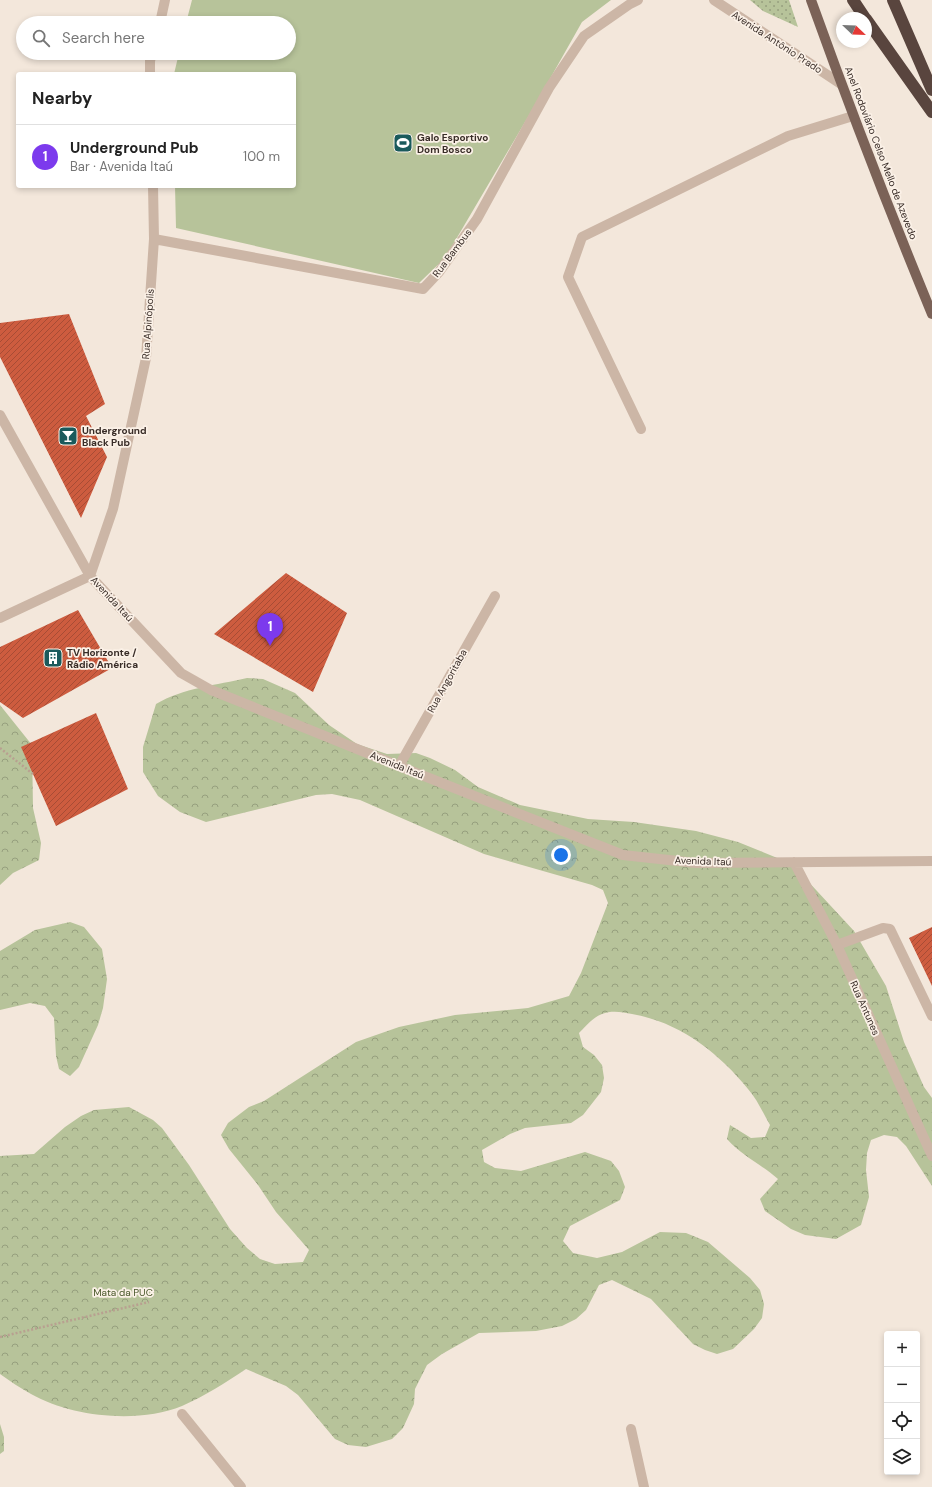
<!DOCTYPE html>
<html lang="en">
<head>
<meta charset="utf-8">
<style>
  :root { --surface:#fff; --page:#f6f6f6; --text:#222; --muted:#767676; --line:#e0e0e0; --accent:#7c3aed }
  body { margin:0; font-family:"DM Sans",sans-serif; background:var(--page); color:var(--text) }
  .controls { position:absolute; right:12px; bottom:12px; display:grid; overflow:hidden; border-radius:4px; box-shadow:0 2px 6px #0003 }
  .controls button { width:36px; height:36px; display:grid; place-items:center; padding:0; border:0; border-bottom:1px solid var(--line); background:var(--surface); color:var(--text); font:20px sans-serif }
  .compass { position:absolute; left:836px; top:12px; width:36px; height:36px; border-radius:50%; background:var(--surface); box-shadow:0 2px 6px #0003; rotate:113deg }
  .you { position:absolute; left:561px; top:855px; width:14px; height:14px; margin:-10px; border:3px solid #fff; border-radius:50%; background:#1a73e8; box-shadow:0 0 0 6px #1a73e833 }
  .badge { display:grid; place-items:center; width:26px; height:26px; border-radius:50%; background:var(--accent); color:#fff; font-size:13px; font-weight:700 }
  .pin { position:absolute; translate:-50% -33px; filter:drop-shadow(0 1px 2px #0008) }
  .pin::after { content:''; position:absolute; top:21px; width:14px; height:12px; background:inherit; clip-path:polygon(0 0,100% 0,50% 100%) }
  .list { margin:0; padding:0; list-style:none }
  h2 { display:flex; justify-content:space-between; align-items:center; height:52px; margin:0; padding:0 16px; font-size:17px }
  h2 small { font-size:13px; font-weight:400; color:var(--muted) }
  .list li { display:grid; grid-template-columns:26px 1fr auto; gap:12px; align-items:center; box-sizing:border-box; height:64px; padding:0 16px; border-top:1px solid var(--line) }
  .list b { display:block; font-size:15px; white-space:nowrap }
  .list p { margin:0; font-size:13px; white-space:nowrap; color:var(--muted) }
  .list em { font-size:13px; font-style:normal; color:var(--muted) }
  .icon { flex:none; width:22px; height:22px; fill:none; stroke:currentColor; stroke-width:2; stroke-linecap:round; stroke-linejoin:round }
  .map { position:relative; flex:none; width:932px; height:1487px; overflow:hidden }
  .search { position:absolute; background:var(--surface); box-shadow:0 2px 6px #0003; left:16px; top:16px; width:280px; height:44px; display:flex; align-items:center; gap:10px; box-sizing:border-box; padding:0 14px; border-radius:22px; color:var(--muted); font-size:15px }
  .panel { position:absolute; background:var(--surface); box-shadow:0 2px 6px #0003; left:16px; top:72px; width:280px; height:116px; border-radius:4px }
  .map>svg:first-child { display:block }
</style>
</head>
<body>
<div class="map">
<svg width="932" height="1487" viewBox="0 0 932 1487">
  <defs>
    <pattern id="forest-crowns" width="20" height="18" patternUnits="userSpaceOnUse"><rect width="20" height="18" fill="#b7c39a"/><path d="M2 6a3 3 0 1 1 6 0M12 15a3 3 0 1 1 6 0" fill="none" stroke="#969f7e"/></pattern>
    <pattern id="park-dots" width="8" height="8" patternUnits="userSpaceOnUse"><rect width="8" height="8" fill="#b7c39a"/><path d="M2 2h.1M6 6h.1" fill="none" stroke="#969f7e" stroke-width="1.8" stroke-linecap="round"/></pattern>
    <pattern id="building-hatch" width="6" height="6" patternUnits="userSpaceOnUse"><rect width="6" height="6" fill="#cd5c3f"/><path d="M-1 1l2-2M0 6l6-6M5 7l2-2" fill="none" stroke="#a74c35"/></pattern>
  </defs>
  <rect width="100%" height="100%" fill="#f3e7db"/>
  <path fill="url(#forest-crowns)" d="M247,678L263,679L295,693L329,725L357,744L387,754L416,753L430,758L455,770L478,787L520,805L588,819L634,822L696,831L738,842L792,864L854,931L886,986L904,1042L924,1087L932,1098V1186L906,1146L897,1137L884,1135L871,1140L867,1153L866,1170L869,1197L861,1225L836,1239L805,1235L791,1229L765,1211L760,1199L778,1179C761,1164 742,1156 727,1139L730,1125L751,1138L765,1137L770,1125C763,1113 757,1099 748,1089C718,1052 679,1022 632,1014C622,1012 612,1010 602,1014C592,1018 586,1026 579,1033L583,1047L594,1055L602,1065L604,1078L601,1092L583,1115L571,1123L525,1128L510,1134L482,1150L484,1162L495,1168L521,1171L585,1152L611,1161L619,1171L625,1187L620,1200L570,1226L563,1241L573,1253L597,1258L622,1252L660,1232L686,1233L708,1242L750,1278L760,1290L764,1304L762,1318L754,1329L733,1349L717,1354L705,1350L693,1344L651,1299L612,1280L599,1285L586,1310L576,1319L562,1326L536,1331L479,1333L442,1354L427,1365L415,1389L414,1404L403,1428L392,1439L366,1447L348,1445L335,1439L298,1395L286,1386L246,1369C225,1383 205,1396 182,1406C138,1424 72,1417 31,1394C20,1388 10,1381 0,1374V1156L34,1154L65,1127L81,1116L94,1110L129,1107L153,1120L162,1128L189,1165L230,1229L247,1248L260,1259L275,1264L303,1262L309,1250L276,1212L258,1185L229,1149L221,1135L228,1123L249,1107L264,1101L356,1042L399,1027L455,1015L528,1008L569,996L581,973L608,903L603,890L592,885L484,854L360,800L332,794L316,795L206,822L180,812L158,796L143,772V747L156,704C183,688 217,685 247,678Z
    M0,705L32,745L33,808L41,843L39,860L13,873L0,885Z
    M70,922L84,927L102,949L107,979L103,1008L98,1025L79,1067L70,1076L59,1069L56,1056L54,1018L45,1006L30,1003L0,1010V951L35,930Z
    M0,1424L4,1437V1451L0,1454Z"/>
  <path fill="url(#park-dots)" d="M750,0H789L798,27L763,11Z"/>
  <path fill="#b7c39a" d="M192,0H611L582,22L538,100L445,258L419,283L176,228L175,186H294V74H174L179,53H289V23H186Z"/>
  <path fill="url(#building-hatch)" d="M69,314L105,404L86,416L107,457L81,518L0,357V323Z
    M286,573L347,613L313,692L214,634Z
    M78,610L112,668L23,718L0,702V647Z
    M96,713L128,789L56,826L21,747Z
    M932,927V986L909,938Z"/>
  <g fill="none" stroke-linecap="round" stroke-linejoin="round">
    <path stroke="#b8a090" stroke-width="2.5" stroke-dasharray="2 2" stroke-linecap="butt" d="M0,748L33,774
      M0,1337L149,1302"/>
    <path stroke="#ccb6a6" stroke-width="10" d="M641,429L568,277L582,237L788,136L853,116
      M837,945L883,928L890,929L932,1016"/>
    <path stroke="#ccb6a6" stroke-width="10" d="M714,0L841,84
      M160,23L165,0
      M150,74V61L152,53
      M154,239L423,289L439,272L477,219L549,88L584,36L630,4L638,0
      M0,415L90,576L181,673L211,690L399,766L623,855L696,863L932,861
      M0,618L90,576L113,509L146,358L154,239L153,186
      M399,766L495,596
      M794,862L837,945L932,1156
      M182,1414L241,1487
      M631,1429L644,1487"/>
    <path stroke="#7b6257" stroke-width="10" d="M811,0C849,106 889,210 932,314"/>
    <path stroke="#59453e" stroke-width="12" d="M853,0L865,18
      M893,0L932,90
      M866,19L932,112"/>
  </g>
  <defs>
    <g id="stadium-square" transform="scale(1)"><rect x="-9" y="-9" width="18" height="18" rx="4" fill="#1a5a5c" stroke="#fbf1e7"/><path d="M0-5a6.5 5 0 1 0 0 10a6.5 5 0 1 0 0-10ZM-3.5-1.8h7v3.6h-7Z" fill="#fff"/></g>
    <g id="bar-square" transform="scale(1)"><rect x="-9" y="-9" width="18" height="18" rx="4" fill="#1a5a5c" stroke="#fbf1e7"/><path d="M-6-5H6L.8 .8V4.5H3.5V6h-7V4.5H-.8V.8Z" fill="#fff"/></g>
    <g id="building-square" transform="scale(1)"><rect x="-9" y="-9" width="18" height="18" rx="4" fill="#1a5a5c" stroke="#fbf1e7"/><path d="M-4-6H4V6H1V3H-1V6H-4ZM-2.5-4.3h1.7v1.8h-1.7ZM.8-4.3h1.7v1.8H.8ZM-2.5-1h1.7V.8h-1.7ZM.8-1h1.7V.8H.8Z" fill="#fff"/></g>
  </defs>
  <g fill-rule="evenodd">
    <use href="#stadium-square" x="403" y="143"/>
    <use href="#bar-square" x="68" y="436"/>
    <use href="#building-square" x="53" y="658"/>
  </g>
  <g text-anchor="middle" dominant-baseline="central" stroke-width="3.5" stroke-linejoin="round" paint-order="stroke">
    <g font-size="10" fill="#382c27" stroke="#fbf1e7">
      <text transform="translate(777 42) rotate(33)">Avenida Antônio Prado</text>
      <text transform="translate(881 153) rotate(69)">Anel Rodoviário Celso Mello de Azevedo</text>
      <text transform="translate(452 253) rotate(-53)">Rua Bambus</text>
      <text transform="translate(148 324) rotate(-86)">Rua Alpinópolis</text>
      <text transform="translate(112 599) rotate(47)">Avenida Itaú</text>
      <text transform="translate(447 681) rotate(-61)">Rua Angoritaba</text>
      <text transform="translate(397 765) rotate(22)">Avenida Itaú</text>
      <text transform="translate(703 861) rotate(2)">Avenida Itaú</text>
      <text transform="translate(865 1008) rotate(66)">Rua Antunes</text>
    </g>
    <g font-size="10" font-weight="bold" fill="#382c27" stroke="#fbf1e7" text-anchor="start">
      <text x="417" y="137">Galo Esportivo<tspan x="417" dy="12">Dom Bosco</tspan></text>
      <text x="82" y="430">Underground<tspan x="82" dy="12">Black Pub</tspan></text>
      <text x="67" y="652">TV Horizonte /<tspan x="67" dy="12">Rádio América</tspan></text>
    </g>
    <g font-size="10" fill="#485729" stroke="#fbf1e7">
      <text x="123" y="1292">Mata da PUC</text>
    </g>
  </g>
</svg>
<div class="controls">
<button>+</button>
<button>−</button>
<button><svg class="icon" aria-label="locate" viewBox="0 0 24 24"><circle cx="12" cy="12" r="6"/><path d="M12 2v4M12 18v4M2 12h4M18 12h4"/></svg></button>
<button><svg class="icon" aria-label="layers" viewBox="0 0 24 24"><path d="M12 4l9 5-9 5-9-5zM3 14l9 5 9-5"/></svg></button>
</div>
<svg class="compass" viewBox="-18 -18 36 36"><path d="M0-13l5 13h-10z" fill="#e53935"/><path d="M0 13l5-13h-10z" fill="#767676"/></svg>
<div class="you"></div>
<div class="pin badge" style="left:270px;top:646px">1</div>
<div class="search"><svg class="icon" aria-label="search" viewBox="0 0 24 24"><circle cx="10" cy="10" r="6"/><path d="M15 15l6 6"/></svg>Search here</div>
<section class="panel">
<h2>Nearby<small></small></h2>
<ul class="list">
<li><span class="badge">1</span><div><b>Underground Pub</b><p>Bar · Avenida Itaú</p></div><em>100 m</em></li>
</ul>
</section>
</div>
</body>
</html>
